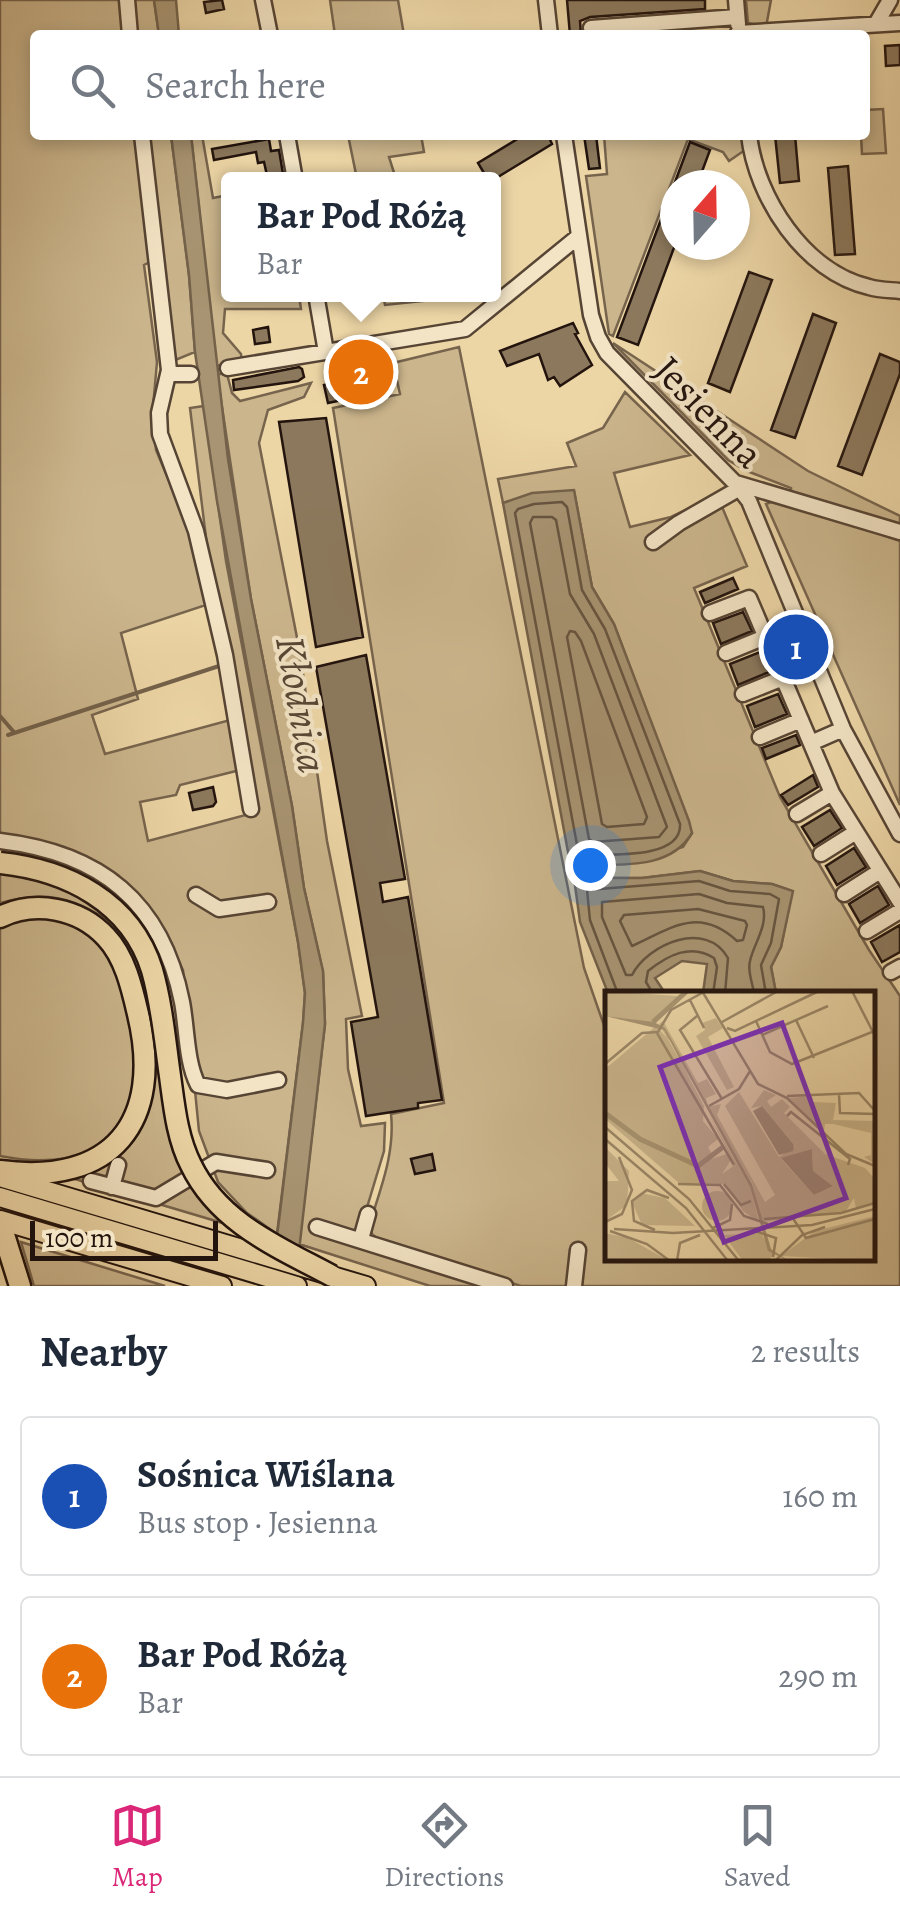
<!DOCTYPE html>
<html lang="en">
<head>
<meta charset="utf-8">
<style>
  :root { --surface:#fff; --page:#f6f6f7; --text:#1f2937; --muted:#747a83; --line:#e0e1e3; --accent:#db2777 }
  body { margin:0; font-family:Alegreya,serif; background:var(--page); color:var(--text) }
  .compass { position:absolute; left:660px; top:170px; width:90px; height:90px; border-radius:50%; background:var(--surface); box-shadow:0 5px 15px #0003; rotate:20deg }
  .scale { position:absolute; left:30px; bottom:25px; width:188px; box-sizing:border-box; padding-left:10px; border:5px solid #23140e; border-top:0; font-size:28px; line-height:35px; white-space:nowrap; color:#23140e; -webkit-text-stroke:8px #f3e4c5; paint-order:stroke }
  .you { position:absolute; left:590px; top:865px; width:35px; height:35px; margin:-25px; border:8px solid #fff; border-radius:50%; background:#1a73e8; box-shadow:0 0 0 15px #1a73e833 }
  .badge { display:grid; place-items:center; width:65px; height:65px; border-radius:50%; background:var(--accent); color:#fff; font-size:32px; font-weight:700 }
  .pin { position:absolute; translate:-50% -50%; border:5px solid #fff; box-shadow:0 2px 10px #0006 }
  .popup { position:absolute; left:221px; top:172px; width:280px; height:130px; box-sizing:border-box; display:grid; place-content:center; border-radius:10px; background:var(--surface); filter:drop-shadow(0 2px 8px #0005); font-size:32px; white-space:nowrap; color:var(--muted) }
  .popup b { font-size:38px; color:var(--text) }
  .popup::after { content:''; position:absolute; left:50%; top:100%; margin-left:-20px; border:20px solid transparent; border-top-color:var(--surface) }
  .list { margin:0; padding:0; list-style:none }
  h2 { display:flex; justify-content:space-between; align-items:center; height:130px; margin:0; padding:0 40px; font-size:42px }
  h2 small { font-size:32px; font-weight:400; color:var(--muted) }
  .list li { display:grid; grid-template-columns:65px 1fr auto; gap:30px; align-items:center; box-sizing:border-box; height:160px; margin:0 20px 20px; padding:0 20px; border:2px solid var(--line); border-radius:10px }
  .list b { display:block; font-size:38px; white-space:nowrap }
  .list p { margin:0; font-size:32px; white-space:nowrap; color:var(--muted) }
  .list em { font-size:32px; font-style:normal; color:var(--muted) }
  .icon { flex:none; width:55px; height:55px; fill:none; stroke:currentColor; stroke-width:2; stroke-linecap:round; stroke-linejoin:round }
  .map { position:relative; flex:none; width:900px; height:1286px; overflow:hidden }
  .search { position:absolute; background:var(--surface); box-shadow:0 5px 15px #0003; left:30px; right:30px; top:30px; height:110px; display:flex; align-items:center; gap:25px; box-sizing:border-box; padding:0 35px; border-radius:10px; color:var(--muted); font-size:38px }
  .sheet { height:490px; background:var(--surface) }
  nav { display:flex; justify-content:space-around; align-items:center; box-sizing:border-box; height:140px; border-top:2px solid var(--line); background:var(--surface); font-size:28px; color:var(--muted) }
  nav a { display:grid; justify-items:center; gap:5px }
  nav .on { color:var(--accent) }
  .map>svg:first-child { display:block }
</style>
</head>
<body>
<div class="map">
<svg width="900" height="1286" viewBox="0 0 900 1286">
  <rect width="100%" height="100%" fill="#edd6a6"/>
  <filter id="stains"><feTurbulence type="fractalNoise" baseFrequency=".002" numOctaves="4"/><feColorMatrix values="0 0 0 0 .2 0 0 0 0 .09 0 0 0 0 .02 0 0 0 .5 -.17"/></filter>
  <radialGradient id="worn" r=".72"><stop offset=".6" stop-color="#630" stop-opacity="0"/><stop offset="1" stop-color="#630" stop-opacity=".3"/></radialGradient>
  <path fill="#cbb58c" stroke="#77644d" stroke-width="2.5" d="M0,0H123L127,35H35V135H138L152,261L144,265L157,362L153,407L156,450L190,531L206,605L121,633L138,699L92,715L105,754L230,720L240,770L180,785L176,795L140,802L148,841L257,812L209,562L190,408L204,406L226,561L298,942L305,993L303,1023L277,1234L247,1213L218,1182L199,1131L183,970L155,917L118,875L64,847L0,839Z
    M131,0H154L159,35H135Z
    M330,0H398L404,35H335Z
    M746,0H771L766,27L748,23Z
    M883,109L886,153L862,154L861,135H865V110Z
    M147,135H171L189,275L195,352L173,361Z
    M191,135H202L213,198L228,195V294L299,295L301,309H225L223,333L241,354L242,361L216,366Z
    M348,135H421L424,152L389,157L396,179H357Z
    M604,135H743L745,150L729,161L723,152L688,139L613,336L609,334L586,176L607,174Z
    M383,295H432L433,300L385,305Z
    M613,343L808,471L900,516V527L791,491V488L747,471L728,460Z
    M459,347L584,968L607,1034L608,1258H872V994L776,993L771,967L781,947L792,891L772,884L733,881L700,871L642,878H574L572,864H626L683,847L692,833L614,624L592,587L574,491L532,494L503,503L498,479L576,466L567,443L603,428L625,392L690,455L614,473L630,527L671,517L717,495L747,566L694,588L780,797L869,950L900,996V1286H581L583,1248L574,1245L568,1286H521L381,1242L372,1234L370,1223C381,1187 395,1153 391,1114L444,1103L333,408L400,394L393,363Z
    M217,374H227L232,393L240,401L311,383L304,397L268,410L259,443L300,653L327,841L362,1016L346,1019L348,1069L361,1126L385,1123L384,1151L359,1234L490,1286H430L299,1244L325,1024L323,972L304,888L292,806L251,599Z
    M779,499L900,541V805L766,504Z
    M0,868L63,885L111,916L108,920C69,896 44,891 0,903Z
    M21,915C51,917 85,918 105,944C123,965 127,996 130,1023C132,1039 139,1060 137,1076C129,1154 65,1169 0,1156V921Z
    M155,1047L160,1048L176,1146L226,1224L68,1177C134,1157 159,1115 155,1047Z
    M21,1242L165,1286H34Z"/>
  <path fill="#a89472" stroke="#73614a" stroke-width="2.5" d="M154,0H176L179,35H159Z
    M171,135H191L228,459L251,599L292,806L304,888L323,971L325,1024L295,1286H271L303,1023L305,993L298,942L217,501L195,352L189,275Z
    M574,490L592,587L614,624L689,821L692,833C670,870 622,864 583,865L572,864L568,852L503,503L532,493Z
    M700,871L733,881L772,884L793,891L781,947L771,967L776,993H703L707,964L682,961L655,978L665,993H608L580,922L574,878H642Z"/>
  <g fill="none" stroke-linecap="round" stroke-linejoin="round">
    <path stroke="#665440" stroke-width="2.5" d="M562,502L567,507L582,590L605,629L680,824C682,860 608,854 584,855L578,850L515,513L518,509L534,504Z
      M533,517H552L556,520L570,594L594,634L667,827L659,837L593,842L589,839L530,523Z
      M570,631L575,632L581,641L647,817L644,824L607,827L602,824L567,637Z
      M698,909L745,921L747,925L743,940L737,941C698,905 670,929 632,946L620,921L624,915Z
      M618,994L590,920L587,890L699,881L730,891L770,894L779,899L771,943L761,965L766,994
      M653,994L646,982L648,971C668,955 691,943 714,958L717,967L713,994
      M725,994L728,958C706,919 648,944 632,975H626L602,917V902L699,894L727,903L763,907C768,926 754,943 750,961C747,972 753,983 754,994"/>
    <path stroke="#73614a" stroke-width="4" d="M0,716L13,731
      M8,735L219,666"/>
  </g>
  <path fill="#8c795d" stroke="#23140e" stroke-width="2.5" d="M222,0L224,9L206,13L204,2Z
    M567,0H705V9L590,17L580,21L581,35H570Z
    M900,45V65L886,66L885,46Z
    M524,135H548L552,144L493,180H475L484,173L478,163Z
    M584,135H596L600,168L589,169Z
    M775,135H795L799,181L780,183Z
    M269,139L271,151L279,150L284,180H268L264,162L258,163L256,152L214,160L212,149Z
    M690,142L710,150L697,185H675V245L638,345L617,337Z
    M848,166L855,254L835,255L828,168Z
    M749,272L772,280L730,392L708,383Z
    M813,314L836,323L795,438L771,430Z
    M573,323L578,333L575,334L592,365L560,386L554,377L548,380L539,354L507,366L500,351Z
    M268,327L270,342L255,344L253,330Z
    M880,354L900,362V374L862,475L838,466Z
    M299,367L302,369L304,377L298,381L234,390L233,380Z
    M377,379L380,392L328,403L324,385L335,383L336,388Z
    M326,418L363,637L316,647L279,422Z
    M733,578L738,589L705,603L700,592Z
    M743,612L752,631L721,644L713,623Z
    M760,652L769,672L738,685L730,664Z
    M366,655L405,879L380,883L383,902L408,897L442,1100L418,1103V1108L366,1116L351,1022L378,1017L316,667Z
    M778,694L787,714L755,727L747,706Z
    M796,735L800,745L766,759L762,748Z
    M813,775L818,787L788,805L781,795Z
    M213,787L216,802L213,806L193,810L189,793Z
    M830,810L842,828L814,846L802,827Z
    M854,848L866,867L837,885L826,866Z
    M878,886L889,905L860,923L849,904Z
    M900,925V952L882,962L871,942Z
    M432,1154L435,1170L415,1174L411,1159Z"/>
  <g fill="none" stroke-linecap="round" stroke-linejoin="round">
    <g stroke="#564434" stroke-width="19">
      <path id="minor" d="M127,0L130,35
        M263,0L270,35
        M546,0L550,35
        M736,0L738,24
        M876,24L890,0
        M591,28L737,17
        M738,33L900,23
        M142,135L169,370L159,413L160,434L196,531L225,655L251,809
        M287,135L295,180
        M564,135L591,315L598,337L607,353L735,483L749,501L843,729L900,834
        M749,135C756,197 804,272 869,287C879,290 890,290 900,291
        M316,294L326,352
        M228,368L465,329L579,236
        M169,370L175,374H191
        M736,483L900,532
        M653,542L679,523L740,488
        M710,613L749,598L832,793L900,902
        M726,653L765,637
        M743,694L783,678
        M760,737L801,720
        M811,743L843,729
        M797,814L832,793
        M0,841C100,853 162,901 182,1002C187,1028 186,1062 198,1085L227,1090L278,1080
        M821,854L856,832
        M844,894L880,871
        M196,895L219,909L268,902
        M867,931L900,911
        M891,972L900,967
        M91,1181L156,1198L216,1162L267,1170
        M112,1187L118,1165
        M317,1227L505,1286
        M361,1239L368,1214
        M574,1286L578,1250"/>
    </g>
    <g stroke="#23140e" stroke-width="22">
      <path id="major" d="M0,1177L366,1286
        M0,1197L297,1286
        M0,1220L222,1286"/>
    </g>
    <g stroke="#23140e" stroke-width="25">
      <path id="highway" d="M0,917C35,900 79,908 106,937C125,957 132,988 138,1014C164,1122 112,1186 0,1171
        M0,1222L20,1286"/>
    </g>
    <use href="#minor" stroke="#f3e4c5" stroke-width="14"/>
    <use href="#major" stroke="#edd6a6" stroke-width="18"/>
    <use href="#highway" stroke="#edd6a6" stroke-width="20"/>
    <g stroke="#23140e" stroke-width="25" stroke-linecap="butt">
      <path id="highway-bridge" d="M0,863C67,870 131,902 152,970C162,1005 165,1041 170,1076C174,1105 177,1138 191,1165C219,1223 278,1247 332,1276"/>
    </g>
    <use href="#highway-bridge" stroke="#edd6a6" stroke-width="20"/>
  </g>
  <g text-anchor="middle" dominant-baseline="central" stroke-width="8" stroke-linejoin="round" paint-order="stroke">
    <g font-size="40" fill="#23140e" stroke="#f3e4c5">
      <text transform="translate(709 412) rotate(46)">Jesienna</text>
    </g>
    <g font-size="42" font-style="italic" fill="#584736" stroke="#f3e4c5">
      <text transform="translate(302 704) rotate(80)">Kłodnica</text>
    </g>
  </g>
  <g transform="translate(605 991)">
    <rect width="270" height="270" fill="#edd6a6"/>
    <path d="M0,0L72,5L83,0L51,32L0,25ZM111,27L118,37L103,46L129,96L122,99L91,45L100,39L97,32ZM58,30L93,92L102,88L111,103L101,107L103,116L116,113L112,124L160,211L170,204L120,115L134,101L174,166L190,155L157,115L146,117L159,99L171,104L162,110L166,116L177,108L185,116L179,122L220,163L260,177L270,188V211L251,218L249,207L241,220L157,231L147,192L54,33ZM207,158L208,180L228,195L209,204L176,168ZM51,35L66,51L99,115L98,130L113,148L103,156L108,165L103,169L122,163L126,169L117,183L130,174L103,122L145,196L154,231L138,220L121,193L74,192L0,128V78ZM207,105L208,111L231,112L228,129L270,130V173L259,166L266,164V142L228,133H220L219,142L184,107ZM1,157L24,180L22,214L0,230V190H14L0,172ZM97 215a15 15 0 1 1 30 0a15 15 0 1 1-30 0ZM35,202L60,207L90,235L37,234L27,211ZM270,225V227L202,247L270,229V270L176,265L210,240ZM0,242L23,247L64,270H0ZM156,242L168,264L163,270H138L119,244Z" fill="#cbb58c" fill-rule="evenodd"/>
    <path d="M0,25L49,31L60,37L147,193L166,258L184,270L163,260L145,196L59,39ZM157,115L189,154L188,160L174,164L148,120ZM207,158L208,180L228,195L209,204L176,167Z" fill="#a89472"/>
    <path fill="none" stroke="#a89472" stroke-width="5" d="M48,31L82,0M0,122L35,148L93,175M93,175L118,156"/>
    <path fill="none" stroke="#9c8869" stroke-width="2.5" d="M97,0L153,93L182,107L241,163L270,175M247,0L270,45M85,9L99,37M92,25L75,39L117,108M191,29L209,67M151,30L165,61L187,73L267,41M117,31L173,0M122,37L130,40L214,0M52,42L129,174M157,44L223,15M0,73L37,42L53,41L66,19L97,2M234,103L235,122L270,123M182,105L254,102L270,120M104,115L134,98L145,80M182,125L186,121L245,168L243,174M0,136L84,208L134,270M0,148L81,217L123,270M73,193L115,194L139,225L163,233M119,193L136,214L146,210M187,226L201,247L270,228M159,228L236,222L270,212M0,231L17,223L27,199L14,166M108,237L125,229L127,213M9,238L68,242L207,234L270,218M50,239L29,230L27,210L42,199L64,207M5,240L42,253L65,270M150,240L171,247L168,266M72,270L75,252L95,244M170,270L197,244L220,236"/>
    <path fill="#7b2cbf" fill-opacity="0.15" stroke="#7b2cbf" stroke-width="5" d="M177,32L241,207L119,251L55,76Z"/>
    <rect width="270" height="270" fill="none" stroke="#23140e" stroke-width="5"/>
  </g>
  <rect width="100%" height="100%" filter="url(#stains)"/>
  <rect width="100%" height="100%" fill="url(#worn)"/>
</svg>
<svg class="compass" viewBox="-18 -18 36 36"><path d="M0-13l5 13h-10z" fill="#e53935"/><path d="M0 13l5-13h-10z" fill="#747a83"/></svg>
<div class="scale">100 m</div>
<div class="you"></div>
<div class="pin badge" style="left:796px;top:647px;background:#1a4fb4">1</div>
<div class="pin badge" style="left:361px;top:372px;background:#e8710a">2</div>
<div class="popup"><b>Bar Pod Różą</b>Bar</div>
<div class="search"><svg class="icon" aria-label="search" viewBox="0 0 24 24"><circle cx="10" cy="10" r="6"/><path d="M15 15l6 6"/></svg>Search here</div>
</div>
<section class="sheet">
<h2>Nearby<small>2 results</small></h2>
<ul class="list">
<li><span class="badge" style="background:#1a4fb4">1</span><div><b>Sośnica Wiślana</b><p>Bus stop · Jesienna</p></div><em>160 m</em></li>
<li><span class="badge" style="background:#e8710a">2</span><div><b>Bar Pod Różą</b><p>Bar</p></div><em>290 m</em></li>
</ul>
</section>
<nav>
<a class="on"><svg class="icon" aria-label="map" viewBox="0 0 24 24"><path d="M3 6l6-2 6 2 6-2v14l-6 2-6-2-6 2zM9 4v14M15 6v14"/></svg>Map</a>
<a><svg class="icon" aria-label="directions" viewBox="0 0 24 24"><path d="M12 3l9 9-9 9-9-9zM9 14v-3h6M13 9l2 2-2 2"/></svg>Directions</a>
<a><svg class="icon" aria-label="saved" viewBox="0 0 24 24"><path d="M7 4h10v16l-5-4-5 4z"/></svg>Saved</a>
</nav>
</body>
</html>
